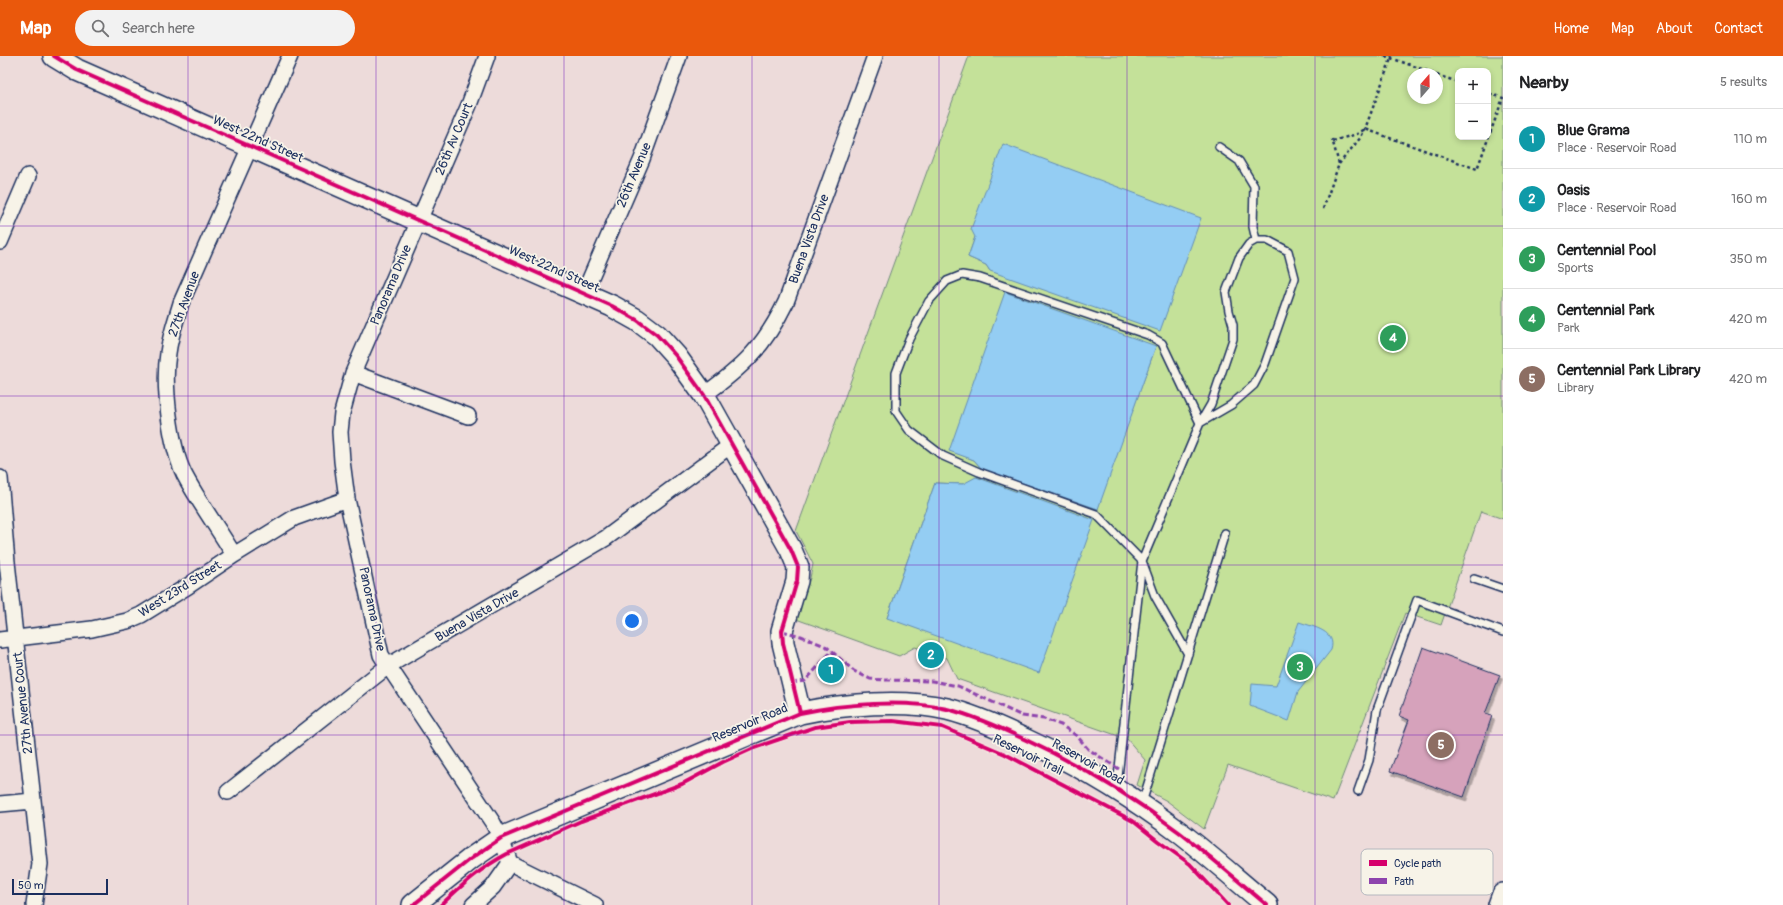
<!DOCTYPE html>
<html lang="en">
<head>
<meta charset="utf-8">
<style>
  :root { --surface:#fff; --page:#f2f2f2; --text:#202124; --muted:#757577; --line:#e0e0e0; --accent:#ea580c }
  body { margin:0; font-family:Pangolin,sans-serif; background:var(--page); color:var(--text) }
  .controls { position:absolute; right:12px; top:12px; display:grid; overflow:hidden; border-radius:8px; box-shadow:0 2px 6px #0003 }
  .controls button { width:36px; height:36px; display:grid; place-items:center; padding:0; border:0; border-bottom:1px solid var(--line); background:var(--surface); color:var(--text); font:20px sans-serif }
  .compass { position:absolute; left:1407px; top:12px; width:36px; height:36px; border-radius:50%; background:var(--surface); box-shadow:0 2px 6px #0003; rotate:20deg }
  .scale { position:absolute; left:12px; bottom:10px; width:96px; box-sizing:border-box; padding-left:4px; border:2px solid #1b2f5e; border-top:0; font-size:11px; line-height:14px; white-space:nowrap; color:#1b2f5e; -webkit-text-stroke:3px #f7f3e8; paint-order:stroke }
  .you { position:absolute; left:632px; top:565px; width:14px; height:14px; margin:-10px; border:3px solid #fff; border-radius:50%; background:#1a73e8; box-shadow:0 0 0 6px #1a73e833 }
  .badge { display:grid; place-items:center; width:26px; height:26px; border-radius:50%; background:var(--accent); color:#fff; font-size:13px; font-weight:700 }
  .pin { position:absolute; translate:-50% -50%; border:2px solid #fff; box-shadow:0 1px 4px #0006 }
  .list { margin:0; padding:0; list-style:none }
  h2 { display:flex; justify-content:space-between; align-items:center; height:52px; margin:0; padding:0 16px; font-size:17px }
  h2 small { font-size:13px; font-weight:400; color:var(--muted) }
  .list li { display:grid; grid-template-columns:26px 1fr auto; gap:12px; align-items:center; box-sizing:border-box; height:60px; padding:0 16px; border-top:1px solid var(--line) }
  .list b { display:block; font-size:15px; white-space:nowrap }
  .list p { margin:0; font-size:13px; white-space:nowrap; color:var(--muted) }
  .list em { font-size:13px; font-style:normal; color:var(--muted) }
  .icon { flex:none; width:22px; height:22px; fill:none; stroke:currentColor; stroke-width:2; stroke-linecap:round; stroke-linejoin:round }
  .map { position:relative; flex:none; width:1503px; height:849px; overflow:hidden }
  header { display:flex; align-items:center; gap:24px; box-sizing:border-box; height:56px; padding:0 20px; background:var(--accent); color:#fff }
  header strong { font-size:19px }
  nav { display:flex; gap:22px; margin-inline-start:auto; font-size:14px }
  .search { width:280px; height:36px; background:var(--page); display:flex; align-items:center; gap:10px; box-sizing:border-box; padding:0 14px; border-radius:22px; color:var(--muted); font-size:15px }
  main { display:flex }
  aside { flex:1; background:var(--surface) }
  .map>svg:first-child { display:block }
</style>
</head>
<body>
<header>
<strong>Map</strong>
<div class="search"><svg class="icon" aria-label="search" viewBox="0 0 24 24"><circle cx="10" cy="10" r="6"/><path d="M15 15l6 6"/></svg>Search here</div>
<nav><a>Home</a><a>Map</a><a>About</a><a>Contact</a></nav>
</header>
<main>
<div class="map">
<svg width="1503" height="849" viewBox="0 0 1503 849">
  <defs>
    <filter id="shadow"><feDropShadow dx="2.5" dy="4" stdDeviation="0" flood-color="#0004"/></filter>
  </defs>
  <rect width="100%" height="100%" fill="#eddbda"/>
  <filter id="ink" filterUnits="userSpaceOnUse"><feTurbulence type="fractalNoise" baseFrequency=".025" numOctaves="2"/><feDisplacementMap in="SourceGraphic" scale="8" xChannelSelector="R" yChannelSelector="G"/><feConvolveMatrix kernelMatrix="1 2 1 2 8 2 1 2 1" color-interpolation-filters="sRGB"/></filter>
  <g filter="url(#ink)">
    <path fill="#c4e199" stroke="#70887c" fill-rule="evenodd" d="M969,0H1503V463L1481,455L1441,569L1405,557L1333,745L1228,709L1204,773L1167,745L1137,729L1145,704L1127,683L957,623L947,602L915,591L899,600L796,563L810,522L813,508L796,475ZM1458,15H1488V81H1458ZM1413,18H1437V42H1413ZM975,181L990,215L986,209L968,201ZM1156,290L1097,453L982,413L974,404L949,394ZM935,427L963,428L887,562Z"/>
    <path fill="#94cdf3" stroke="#648eb7" d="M1003,88L1201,162L1160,275L990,215L986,209L968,201L975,181L971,173Z
      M1005,236L1156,290L1098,453L982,413L974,404L949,395Z
      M976,421L1094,464L1039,617L887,562L935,427L963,428Z
      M1299,566C1314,571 1337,575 1331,594L1298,636L1289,665L1250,650L1252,628L1276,630Z"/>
    <path fill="#d6a2bb" stroke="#1b2f5e" filter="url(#shadow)" d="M1423,591L1500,619L1485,658L1492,660L1464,741L1390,715L1409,664L1399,660Z"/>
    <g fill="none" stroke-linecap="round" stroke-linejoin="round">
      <g stroke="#1b2f5e" stroke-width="10">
        <path id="lane" d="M1219,91L1239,105L1254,130L1253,171L1256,184
          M1256,184H1267L1288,195L1295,222L1265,308L1254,329L1231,349L1200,367L1211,348L1233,283V269L1229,255L1226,236L1239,202L1249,188Z
          M1474,523L1503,533
          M1117,730L1142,505L1200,367L1162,287L1148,279L980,222L962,219L947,225L929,245L909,283L896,317V355L909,374L943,400L979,416L1096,458L1142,505L1155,540L1188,598
          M1358,735L1369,704L1377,654L1417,544L1503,576
          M1142,747L1225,477"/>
      </g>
      <g stroke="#1b2f5e" stroke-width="18">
        <path id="street" d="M487,0L469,49L353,317L342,357L340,376L342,405L347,443L381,599L493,767L501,782L510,807L595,849
          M0,186L28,120
          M584,237L642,103L679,0
          M353,317L468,360
          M704,339C744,310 764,291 786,246L875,0
          M0,422L7,506L40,808L34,849
          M234,499C218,472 198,445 184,418C170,388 163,330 168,297C170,280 176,264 181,247L290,0
          M0,584L92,573L127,565L141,559L188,530L234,499L294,462L347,443
          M228,736L388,610L606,482L731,389
          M0,748L33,745
          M473,849L493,831L510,807"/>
      </g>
      <g stroke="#1b2f5e" stroke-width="24">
        <path id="secondary" d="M54,0L77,14L612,250L637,264L657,279L676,300L704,339L791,494L798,511L797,525L782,575L783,587L800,657
          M413,849L472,802L501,782L800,657C843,648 904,643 947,653C975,660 1001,672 1026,684C1080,709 1131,740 1179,776C1209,799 1238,825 1267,849
          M1499,849L1503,838"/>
      </g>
      <path stroke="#1b2f5e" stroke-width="2.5" stroke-dasharray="3 3" stroke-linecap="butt" d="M1385,0L1436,18
        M1437,19L1458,26
        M1333,85L1357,78L1365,73L1477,113L1503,42L1488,37
        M1339,108L1361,81L1365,73L1392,0
        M1323,153L1339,108L1332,83"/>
      <use href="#lane" stroke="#f7f3e8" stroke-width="7"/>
      <use href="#street" stroke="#f7f3e8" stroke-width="15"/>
      <use href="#secondary" stroke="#f7f3e8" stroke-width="21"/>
      <path stroke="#8e44ad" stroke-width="3" stroke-dasharray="6 3" stroke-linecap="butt" d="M782,575L801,580L827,591L854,615L870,623L886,624L932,625L958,630L1022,660L1044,663L1061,669L1077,680L1088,693L1119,713
        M791,627L805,625L832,595"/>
      <g stroke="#f7f3e8" stroke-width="6">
        <path id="cycleway" d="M54,0L77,14L612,250L637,264L657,279L676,300L704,339L791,494L798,511L797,525L782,575L783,587L800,657
          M413,849L472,802L501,782L800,657C843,648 904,643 947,653C975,660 1001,672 1026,684C1080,709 1131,740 1179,776C1209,799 1238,825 1267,849
          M441,849C461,830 482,811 507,798L581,765L682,728L723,706L754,692L815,671L850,666L893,665L942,671L1005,698L1133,765L1158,785L1190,808L1228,849"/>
      </g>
      <use href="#cycleway" stroke="#d6006c" stroke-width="4"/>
    </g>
  </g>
  <path fill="none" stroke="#7b2cbf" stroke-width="1" stroke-opacity="0.55" d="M188,0V849M376,0V849M564,0V849M752,0V849M939,0V849M1127,0V849M1315,0V849M0,170H1503M0,340H1503M0,509H1503M0,679H1503"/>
  <g text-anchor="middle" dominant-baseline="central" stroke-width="3.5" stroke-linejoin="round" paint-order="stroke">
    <g font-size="13" fill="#1b2f5e" stroke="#f7f3e8">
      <text transform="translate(258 83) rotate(24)">West 22nd Street</text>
      <text transform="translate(454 83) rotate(-67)">26th Av Court</text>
      <text transform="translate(634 119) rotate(-67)">26th Avenue</text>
      <text transform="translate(809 183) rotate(-70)">Buena Vista Drive</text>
      <text transform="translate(554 213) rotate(24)">West 22nd Street</text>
      <text transform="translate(391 229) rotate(-67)">Panorama Drive</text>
      <text transform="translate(184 248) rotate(-70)">27th Avenue</text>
      <text transform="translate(180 533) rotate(-32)">West 23rd Street</text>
      <text transform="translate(372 553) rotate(78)">Panorama Drive</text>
      <text transform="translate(477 559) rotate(-30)">Buena Vista Drive</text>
      <text transform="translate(23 647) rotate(-96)">27th Avenue Court</text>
      <text transform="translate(750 667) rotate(-23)">Reservoir Road</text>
      <text transform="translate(1028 699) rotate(26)">Reservoir Trail</text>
      <text transform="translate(1088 706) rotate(29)">Reservoir Road</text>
    </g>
  </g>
  <rect x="1361" y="793" width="132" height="46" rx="6" fill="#f7f3e8" stroke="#b5b8bf" stroke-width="1"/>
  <rect x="1369" y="804" width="18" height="6" fill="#d6006c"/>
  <rect x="1369" y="822" width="18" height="6" fill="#8e44ad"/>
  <g font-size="11" fill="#1b2f5e">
    <text x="1394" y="811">Cycle path</text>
    <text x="1394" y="829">Path</text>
  </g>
</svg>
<div class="controls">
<button>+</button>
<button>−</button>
</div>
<svg class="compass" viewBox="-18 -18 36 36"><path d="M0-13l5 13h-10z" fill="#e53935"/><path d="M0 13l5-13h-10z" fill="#757577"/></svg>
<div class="scale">50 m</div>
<div class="you"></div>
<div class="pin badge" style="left:831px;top:614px;background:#0f9aa8">1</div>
<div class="pin badge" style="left:931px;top:599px;background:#0f9aa8">2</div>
<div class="pin badge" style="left:1300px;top:611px;background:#2e9e5b">3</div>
<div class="pin badge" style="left:1393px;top:282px;background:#2e9e5b">4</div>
<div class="pin badge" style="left:1441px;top:689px;background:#8d6e63">5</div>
</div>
<aside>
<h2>Nearby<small>5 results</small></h2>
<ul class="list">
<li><span class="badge" style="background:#0f9aa8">1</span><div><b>Blue Grama</b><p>Place · Reservoir Road</p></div><em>110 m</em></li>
<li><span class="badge" style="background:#0f9aa8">2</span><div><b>Oasis</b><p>Place · Reservoir Road</p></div><em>160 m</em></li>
<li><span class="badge" style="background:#2e9e5b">3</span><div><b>Centennial Pool</b><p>Sports</p></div><em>350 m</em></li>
<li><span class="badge" style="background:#2e9e5b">4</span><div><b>Centennial Park</b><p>Park</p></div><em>420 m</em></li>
<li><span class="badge" style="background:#8d6e63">5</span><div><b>Centennial Park Library</b><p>Library</p></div><em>420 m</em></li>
</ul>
</aside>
</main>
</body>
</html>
